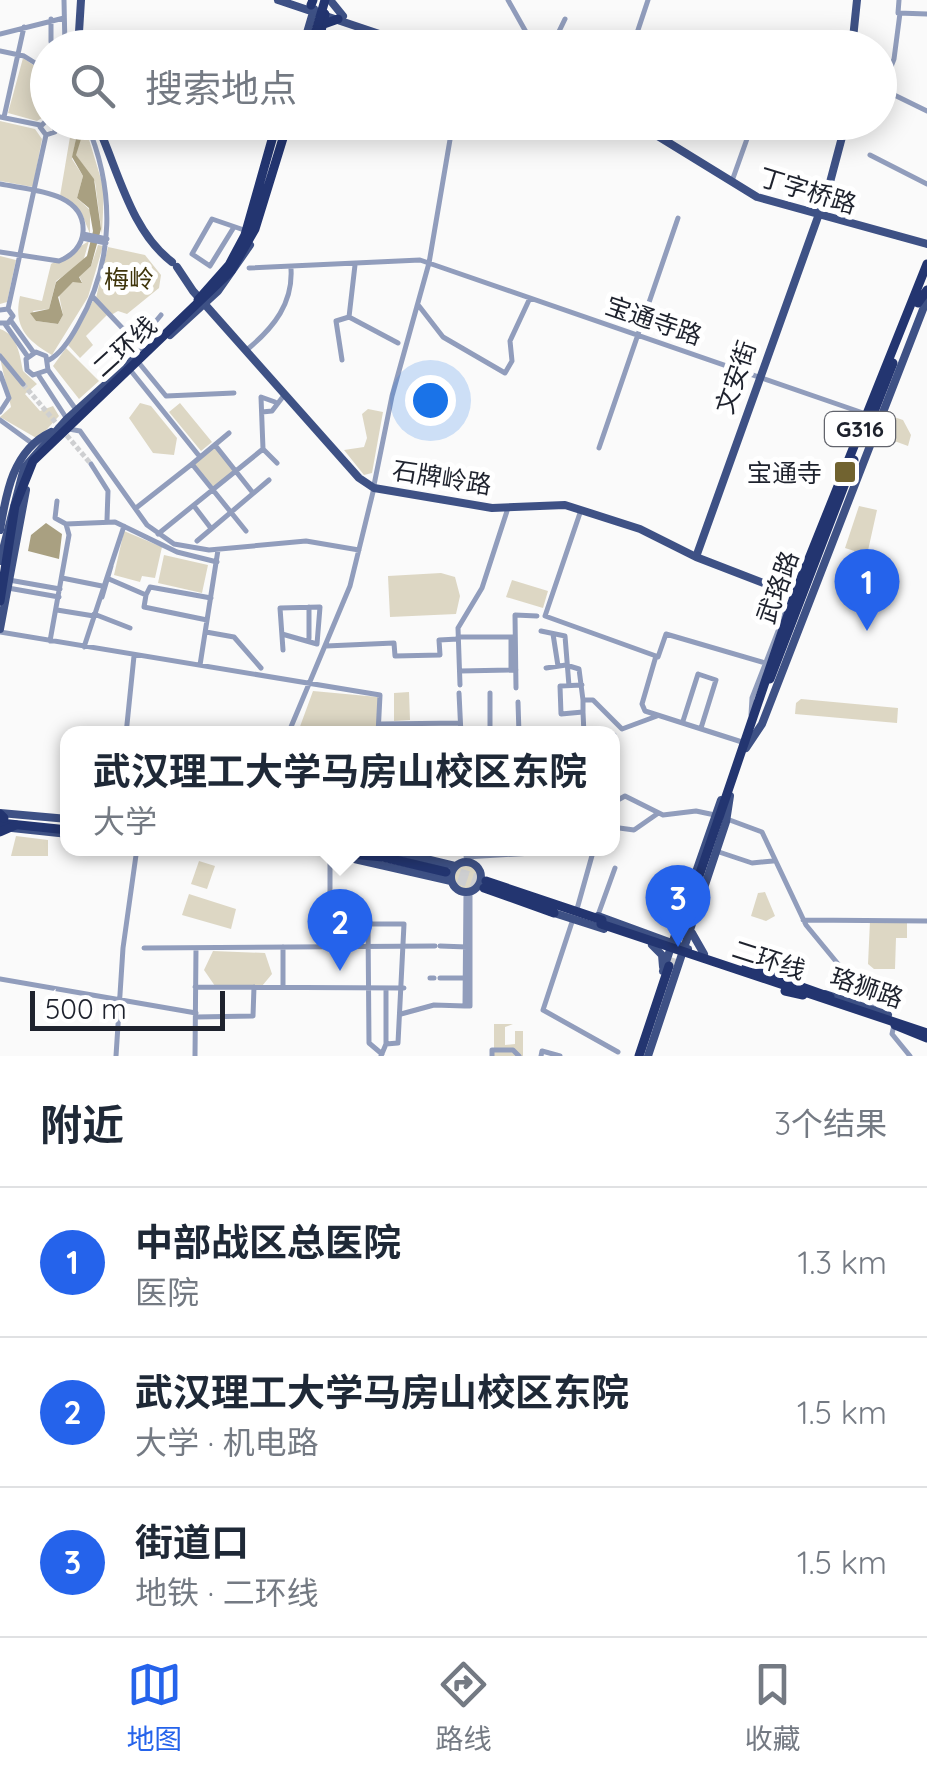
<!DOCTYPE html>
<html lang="zh">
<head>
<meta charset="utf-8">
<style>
  :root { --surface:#fff; --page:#f6f6f7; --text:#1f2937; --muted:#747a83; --line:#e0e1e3; --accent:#2563eb }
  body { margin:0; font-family:Quicksand,"Noto Sans SC",sans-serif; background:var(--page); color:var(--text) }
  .scale { position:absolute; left:30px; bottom:25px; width:195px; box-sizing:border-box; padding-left:10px; border:5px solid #1e222d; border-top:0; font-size:28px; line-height:35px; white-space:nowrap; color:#1e222d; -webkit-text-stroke:8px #fff; paint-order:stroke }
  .you { position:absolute; left:430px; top:400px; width:35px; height:35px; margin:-25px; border:8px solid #fff; border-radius:50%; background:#1a73e8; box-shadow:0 0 0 15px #1a73e833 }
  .badge { display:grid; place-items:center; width:65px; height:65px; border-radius:50%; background:var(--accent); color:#fff; font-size:32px; font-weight:700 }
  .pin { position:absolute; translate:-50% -82px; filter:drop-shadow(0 2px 5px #0008) }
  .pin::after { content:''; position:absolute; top:52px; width:35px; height:30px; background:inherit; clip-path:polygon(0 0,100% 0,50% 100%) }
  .popup { position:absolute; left:60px; top:726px; width:560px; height:130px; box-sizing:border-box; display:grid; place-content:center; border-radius:20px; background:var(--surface); filter:drop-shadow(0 2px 8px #0005); font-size:32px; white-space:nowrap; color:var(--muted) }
  .popup b { font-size:38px; color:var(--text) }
  .popup::after { content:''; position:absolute; left:50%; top:100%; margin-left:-20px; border:20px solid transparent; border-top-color:var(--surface) }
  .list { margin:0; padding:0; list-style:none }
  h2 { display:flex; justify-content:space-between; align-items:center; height:130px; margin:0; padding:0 40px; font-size:42px }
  h2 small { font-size:32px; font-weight:400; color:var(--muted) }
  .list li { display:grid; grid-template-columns:65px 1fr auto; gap:30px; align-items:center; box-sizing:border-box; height:150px; padding:0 40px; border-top:2px solid var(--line) }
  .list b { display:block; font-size:38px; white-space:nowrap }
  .list p { margin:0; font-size:32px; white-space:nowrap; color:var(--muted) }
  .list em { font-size:32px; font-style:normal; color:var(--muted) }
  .icon { flex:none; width:55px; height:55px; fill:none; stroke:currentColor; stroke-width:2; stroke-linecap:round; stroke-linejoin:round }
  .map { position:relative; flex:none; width:927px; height:1056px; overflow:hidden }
  .search { position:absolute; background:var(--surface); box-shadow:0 5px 25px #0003; left:30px; right:30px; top:30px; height:110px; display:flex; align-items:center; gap:25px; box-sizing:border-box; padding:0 35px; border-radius:55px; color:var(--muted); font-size:38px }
  .sheet { height:580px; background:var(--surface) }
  nav { display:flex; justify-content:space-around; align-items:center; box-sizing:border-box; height:140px; border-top:2px solid var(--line); background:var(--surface); font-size:28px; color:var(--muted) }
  nav a { display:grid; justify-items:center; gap:5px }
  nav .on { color:var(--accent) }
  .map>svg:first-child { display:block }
</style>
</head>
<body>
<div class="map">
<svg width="927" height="1056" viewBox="0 0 927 1056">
  <rect width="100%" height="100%" fill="#fafafa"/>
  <path fill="#ddd7c4" d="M23,58L47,74V115L37,121L8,113Z
    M0,121L35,129L42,139L33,187L0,181Z
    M64,123L77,134L72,159L83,176L77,198L90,210V234L82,214L60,196L70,137Z
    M76,123H84L104,189L102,235L95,182L75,154L82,136Z
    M89,241L83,262L56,281L49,309L33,311L36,321L58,324L63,315L59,295L73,282H82L79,276L91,266L98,245L103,246L88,297L52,355C27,340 13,327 20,296L42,301L51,264Z
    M108,247L145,255L161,275L159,288L127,314L118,311L111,315L96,298Z
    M0,256L16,260L7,302L0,304Z
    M94,299L108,314L86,336L93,345L80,358L68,345Z
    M0,329C18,335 20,356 23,371L37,384L25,394L40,411L53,406L59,416L38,439L0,417L11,407L0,358L24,382L0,353Z
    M66,348L99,381L79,399L53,366Z
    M140,403L151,406L177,438L174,455L153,453L129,418Z
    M180,403L212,442L201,451L169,412Z
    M368,409L383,412L372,473L364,475L344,450L364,447L367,438L362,414Z
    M891,416L903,420L911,435L908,446L878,435L886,417Z
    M215,445L236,471L213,490L192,464Z
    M859,506L877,510L867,555L845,548Z
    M124,531L162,547L155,578L142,576L140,582L114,575Z
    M164,555L208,565L202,593L158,583Z
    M441,573L455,577L460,596L456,614L390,617L388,576Z
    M512,580L548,591L543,608L506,597Z
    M313,691L378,697V733L298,732Z
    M409,692L410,720L394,721V693Z
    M801,699L898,708L897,723L795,714L796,703Z
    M16,836L48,840V856H11Z
    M199,861L215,866L207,889L191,884Z
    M453 877a13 13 0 1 1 26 0a13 13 0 1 1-26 0Z
    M765,892L775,916L766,921L751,916L758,893Z
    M189,894L236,909L231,929L182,915Z
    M870,921L907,922V938H896L895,969H874L868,964Z
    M213,951L265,953L272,974L262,986H215L204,970Z
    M494,1024H513L505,1027V1045L515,1044V1031H523V1056H494Z"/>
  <path fill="#a9a081" d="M69,123H76L82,136L76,155L94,179L101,229L91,266L79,277L82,283L73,282L58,297L63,315L58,324L36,321L30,313L49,309L56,282L87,256L93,231L89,208L77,198L83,176L72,157L77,134Z
    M46,523L62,534L59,559L28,551L31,535Z"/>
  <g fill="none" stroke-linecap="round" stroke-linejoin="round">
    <path stroke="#cecfd1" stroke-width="5" stroke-dasharray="5 2.5" stroke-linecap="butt" d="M23,384L91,464"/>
    <path stroke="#cecfd1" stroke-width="9" stroke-dasharray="9 4.5" stroke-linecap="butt" d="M447,869L486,881
      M445,875L484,888
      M672,967L684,930"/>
    <path stroke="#919dbc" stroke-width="5" d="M64,0L65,48
      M508,0L535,48
      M899,0L898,13L927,14
      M51,19V42L63,44
      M375,32L378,48
      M0,34L64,18
      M551,48L565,19
      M632,48L648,0
      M0,51L24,56L48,71
      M880,88L927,111
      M882,89L894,59L900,13
      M0,117L40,125
      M4,117L24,27
      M46,135L40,127L48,119
      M46,135L55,132V122
      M870,155L927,184
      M732,181L753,122
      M0,184C29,190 86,191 83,232C82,246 72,256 59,261L0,252
      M234,227L210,266L192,254L212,219L244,230
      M83,234L107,239
      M82,238L106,243
      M249,268L420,260L866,414
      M93,297L143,350
      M419,306L443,337L505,373L512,361L510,341L530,298
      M8,309L46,135
      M0,310L8,309L13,316L8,323H0
      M349,317L398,343
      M11,321L34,353
      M5,324L28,357
      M137,344L161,315
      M249,348C274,327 293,303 291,269
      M0,356L23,384
      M49,360C62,353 71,338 78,325C115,261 115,189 86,122
      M342,360L336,321L349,317L355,265
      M139,363L166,396L234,393
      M48,370L33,375L27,370L26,359L36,352L46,356L48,370L77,411
      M131,371L200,457
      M0,373L9,398L0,412
      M39,376L67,419
      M275,402L261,397L263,449L277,463
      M262,412L272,411L285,394
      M0,420L33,444
      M69,429L80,431L147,525L174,544L209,550L306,541L359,550
      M229,433L192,464L246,531
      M215,445L253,493
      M599,448L678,218
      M91,464L108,491L107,520
      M374,485L392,396L429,263L453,122
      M194,506L210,527
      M136,508L192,464
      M581,510L545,616L656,656L642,704L645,711L742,742
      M66,524L115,522L177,552L217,562
      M158,534L263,449
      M197,541L269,480
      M62,578L102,586
      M109,579L146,595L150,587L211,598
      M9,580L60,589
      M8,588L59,597
      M146,595L144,607L207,620
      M102,597L111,566
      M309,607V638
      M57,610L94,616
      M94,614L130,628
      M541,631L565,636L569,686
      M0,632L380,695L378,734
      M206,632L234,637L261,668
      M282,634L317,644L320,607L280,608L283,650
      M553,634L558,666
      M458,637H515
      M50,641L69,535L66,524L55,518L57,501
      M326,646L394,643L395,656L440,655L439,640L458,639
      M84,647L124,526
      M658,657L666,634L765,663
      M200,665L218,550
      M546,668L566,665L579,669L583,700
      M511,670V637
      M460,671L516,670
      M460,685L458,628L482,588L508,508
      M582,685L560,686L561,714L583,712V700H593L622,729L657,716
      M516,688L515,615L537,616
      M459,693L461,734
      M490,693V734
      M518,702L519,734
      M583,712L584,734
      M751,715L752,698L787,608
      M683,721L698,674L716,680L701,728
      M381,724L460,723
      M289,733L316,734
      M126,734L134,656
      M288,734L350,586L374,488
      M612,735H614
      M612,814L616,801L625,796L663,815L696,811L715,815
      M727,819L762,832L806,925L876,1010
      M612,827L634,830L657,814
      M430,848V853
      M716,851L752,863L773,861
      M330,855V924
      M466,857L566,851
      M577,909L593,852
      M598,915L615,868
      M573,919L543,1010L618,1052
      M803,920L927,921
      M368,924L369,1043L382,1054
      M440,946L467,947
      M283,947V987
      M330,947V924H404L398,1043L386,1044L381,1056
      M144,948L435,946
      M430,978H434
      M440,978H467
      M0,979L196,1013
      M195,987L404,988
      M386,989V1044
      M465,1006H470V891
      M465,1006L466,892
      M401,1014L434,1005L465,1006
      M196,1017L253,1016L254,987
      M894,1025L892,1034L910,1056
      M116,1056L123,948L137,848
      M195,1056L196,948
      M492,1056V1050H513L519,1056
      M541,1056L542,1051L560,1056"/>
    <path stroke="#3e5185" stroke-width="8" d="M278,0L421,48
      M330,0L343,16
      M304,43L314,9
      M78,48L81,0
      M852,48L857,0
      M96,122C118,169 130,230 172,262
      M635,122L757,197L927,244
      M177,267L193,291L359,478L374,488L492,508L565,505L640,529L696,557L797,596
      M170,335L218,291L250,245
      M696,557L829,186L846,122
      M0,561L24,468L67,419L135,358
      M0,629L26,490
      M746,748L762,724L927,299
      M0,813L68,819
      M12,828L68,834
      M253,848H279
      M380,848L455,866
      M350,858L451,881
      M451 877a15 15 0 1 1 30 0a15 15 0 1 1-30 0Z
      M683,909L721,800
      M551,912L604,929
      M598,916L688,949
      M692,933L704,954
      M652,945L662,955L663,967
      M663,971L679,923
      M825,994L888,1015
      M648,1056L726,822L730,796"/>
    <path stroke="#233570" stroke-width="9" d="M311,5L313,0
      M324,24L338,19
      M301,48L305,40
      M317,48L325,14
      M918,303L927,290
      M875,409L893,363
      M770,679L854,460
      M0,823L68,830
      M288,848L383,857L446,872
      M486,881L602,920
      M484,888L554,913
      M681,929L796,591L927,264
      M785,991L803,995
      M895,1025L927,1038
      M639,1056L669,966"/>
    <path stroke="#3e5185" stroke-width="8" d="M0,530C6,493 13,450 51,432"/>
    <path stroke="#233570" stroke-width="9" d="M311,48L325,0
      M198,300L229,265L245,235L277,122
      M0,601L15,506L33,461L231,271L255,229L288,122
      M0,814L4,818
      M0,832L16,825
      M601,924L927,1033
      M746,967L830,997"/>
  </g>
  <rect fill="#716330" stroke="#fff" stroke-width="4" x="833" y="460" width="24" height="24" rx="5"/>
  <g text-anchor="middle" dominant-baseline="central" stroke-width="10" stroke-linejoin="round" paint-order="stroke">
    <rect fill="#fff" stroke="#62646c" stroke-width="2.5" x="825" y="412" width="70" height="34" rx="8"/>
    <g font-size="22" font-weight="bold" fill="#1e222d">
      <text x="860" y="429">G316</text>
    </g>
    <g font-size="25" fill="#1e222d" stroke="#fff">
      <text transform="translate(808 190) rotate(17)">丁字桥路</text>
      <text transform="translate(654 320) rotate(19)">宝通寺路</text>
      <text transform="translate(124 346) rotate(-42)">二环线</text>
      <text transform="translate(735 377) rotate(-71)">文安街</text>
      <text transform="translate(442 477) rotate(9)">石牌岭路</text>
      <text transform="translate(777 587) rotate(-70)">武珞路</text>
      <text transform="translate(769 959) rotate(18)">二环线</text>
      <text transform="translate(867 987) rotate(19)">珞狮路</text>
    </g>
    <g font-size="25" fill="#3f350b" stroke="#fff">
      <text x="129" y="278">梅岭</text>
    </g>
    <g font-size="25" fill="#1e222d" stroke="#fff" text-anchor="end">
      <text x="822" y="472">宝通寺</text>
    </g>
  </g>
</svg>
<div class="scale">500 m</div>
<div class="you"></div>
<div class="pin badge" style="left:867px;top:631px">1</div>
<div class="pin badge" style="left:340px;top:971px">2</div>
<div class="popup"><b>武汉理工大学马房山校区东院</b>大学</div>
<div class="pin badge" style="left:678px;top:947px">3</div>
<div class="search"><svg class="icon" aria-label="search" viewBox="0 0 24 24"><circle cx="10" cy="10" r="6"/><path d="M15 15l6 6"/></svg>搜索地点</div>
</div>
<section class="sheet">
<h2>附近<small>3个结果</small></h2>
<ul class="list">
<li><span class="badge">1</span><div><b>中部战区总医院</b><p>医院</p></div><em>1.3 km</em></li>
<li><span class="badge">2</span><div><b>武汉理工大学马房山校区东院</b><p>大学 · 机电路</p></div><em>1.5 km</em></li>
<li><span class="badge">3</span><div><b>街道口</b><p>地铁 · 二环线</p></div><em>1.5 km</em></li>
</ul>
</section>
<nav>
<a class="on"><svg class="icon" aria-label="map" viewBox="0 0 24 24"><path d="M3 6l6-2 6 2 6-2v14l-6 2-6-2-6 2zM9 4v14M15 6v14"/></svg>地图</a>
<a><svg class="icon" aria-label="directions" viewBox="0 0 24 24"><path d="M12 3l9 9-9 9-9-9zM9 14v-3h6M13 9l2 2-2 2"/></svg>路线</a>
<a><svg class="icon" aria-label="saved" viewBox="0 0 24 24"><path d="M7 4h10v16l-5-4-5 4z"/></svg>收藏</a>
</nav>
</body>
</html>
